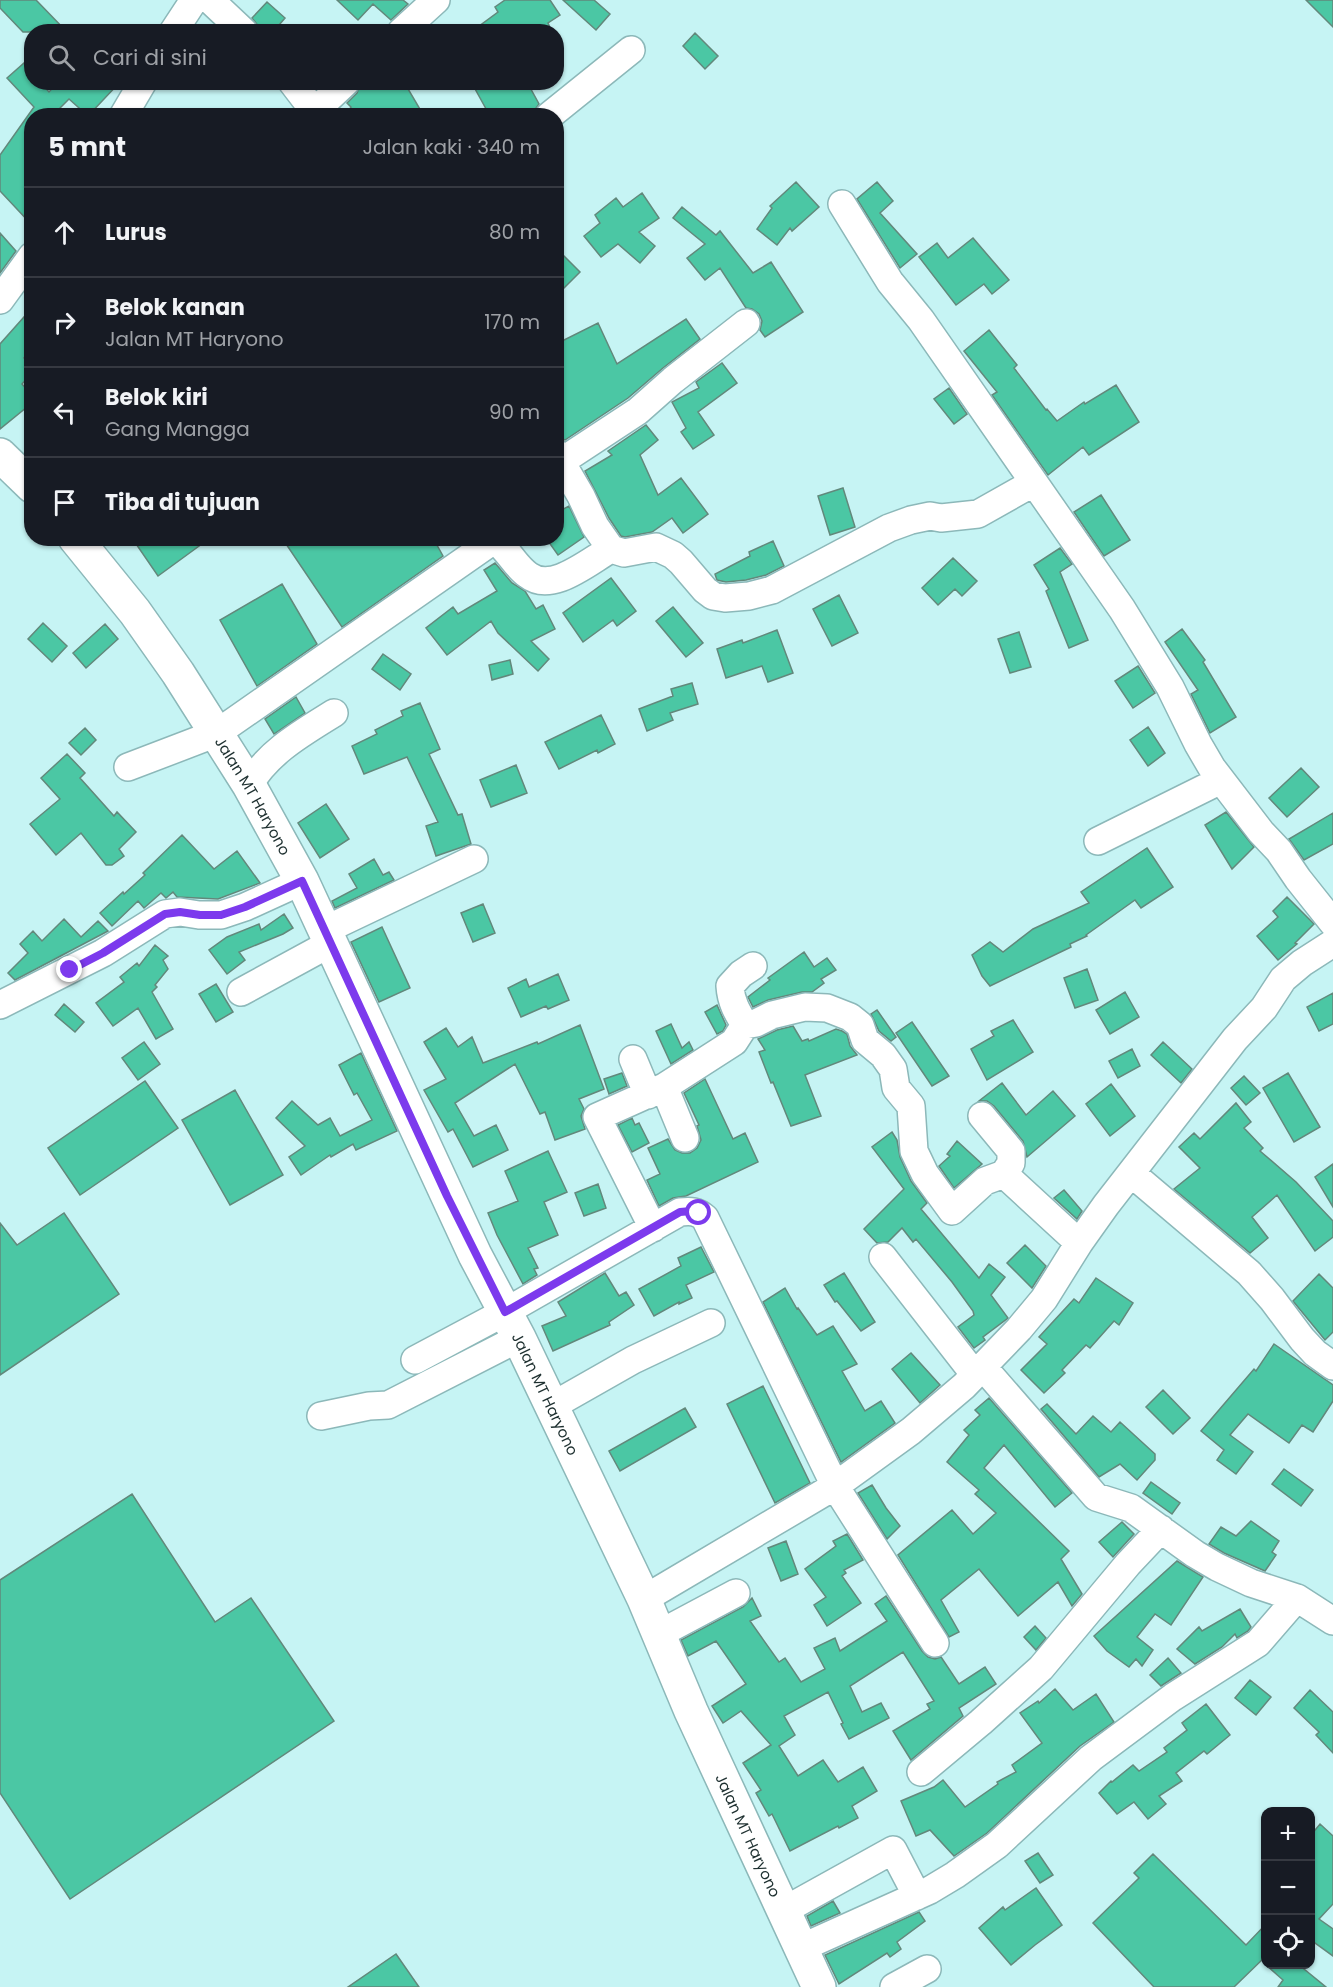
<!DOCTYPE html>
<html lang="id">
<head>
<meta charset="utf-8">
<style>
  :root { --surface:#171b24; --page:#20242c; --text:#f1f3f6; --muted:#9ea1a6; --line:#363941 }
  body { margin:0; font-family:Poppins,sans-serif; background:var(--page); color:var(--text) }
  .controls { position:absolute; right:18px; bottom:18px; display:grid; overflow:hidden; border-radius:12px; box-shadow:0 2px 4px #0004 }
  .controls button { width:54px; height:54px; display:grid; place-items:center; padding:0; border:0; border-bottom:2px solid var(--line); background:var(--surface); color:var(--text); font:30px sans-serif }
  .stop { position:absolute; width:18px; height:18px; margin:-14px; border:4px solid #7c3aed; border-radius:50%; background:#fff }
  .stop.end { background:#7c3aed; border-color:#fff; box-shadow:0 2px 6px #0008 }
  .list { margin:0; padding:0; list-style:none }
  h2 { display:flex; justify-content:space-between; align-items:center; height:78px; margin:0; padding:0 24px; font-size:26px }
  h2 small { font-size:20px; font-weight:400; color:var(--muted) }
  .list li { display:grid; grid-template-columns:39px 1fr auto; gap:18px; align-items:center; box-sizing:border-box; height:90px; padding:0 24px; border-top:2px solid var(--line) }
  .list b { display:block; font-size:22px; white-space:nowrap }
  .list p { margin:0; font-size:20px; white-space:nowrap; color:var(--muted) }
  .list em { font-size:20px; font-style:normal; color:var(--muted) }
  .icon { flex:none; width:33px; height:33px; fill:none; stroke:currentColor; stroke-width:2; stroke-linecap:round; stroke-linejoin:round }
  .map { position:relative; flex:none; width:1333px; height:1987px; overflow:hidden }
  .search { position:absolute; background:var(--surface); box-shadow:0 2px 4px #0004; left:24px; top:24px; width:540px; height:66px; display:flex; align-items:center; gap:15px; box-sizing:border-box; padding:0 21px; border-radius:24px; color:var(--muted); font-size:22px }
  .panel { position:absolute; background:var(--surface); box-shadow:0 2px 4px #0004; left:24px; top:108px; width:540px; height:438px; border-radius:24px }
  .map>svg:first-child { display:block }
</style>
</head>
<body>
<div class="map">
<svg width="1333" height="1987" viewBox="0 0 1333 1987">
  <rect width="100%" height="100%" fill="#c6f4f4"/>
  <path fill="#4bc7a4" stroke="#62887b" stroke-width="1.5" d="M0,0H36L67,32H23L0,8Z
    M337,0H403L408,4L391,20L373,4L358,20Z
    M505,0H550L560,15L548,23L552,32H471L498,12L495,7Z
    M563,0H594L610,14L596,30Z
    M1306,0H1333V27Z
    M267,2L285,18L273,32H259V27L252,18Z
    M695,33L718,56L705,69L683,46Z
    M32,56V82H40L49,92L58,82H120L88,116L69,99L52,116H32V225L0,191V155L34,107L7,78Z
    M361,82H404L424,116H345L351,107L347,103L357,93Z
    M482,82H527L539,104L534,111L526,116H490L474,87Z
    M796,182L819,207L792,231L790,228L777,245L757,229L772,208L770,206Z
    M877,182L893,201L880,213L917,254L900,268L857,199Z
    M642,193L659,218L639,232L655,246L640,263L618,244L601,257L584,236L600,223L595,215L616,198L623,207Z
    M682,207L716,235L720,231L753,273L771,262L803,312L765,337L760,330L762,321L759,314L752,309L746,308L720,268L705,280L687,258L705,244L673,218Z
    M0,233L16,251L0,273Z
    M973,238L1009,280L992,294L984,284L956,305L919,257L937,243L948,258Z
    M556,248L580,272L556,296Z
    M32,308V349L24,358L32,364V373L22,384L32,395V403L0,429V344Z
    M686,319L700,339L663,368L628,398L565,440L556,437V344L598,323L617,364Z
    M989,330L1017,365L1014,368L1046,410L1047,409L1057,421L1084,402L1085,404L1116,385L1139,422L1089,455L1083,447L1048,475L992,395L997,392L964,351Z
    M722,363L737,383L698,412L714,435L693,449L681,432L686,428L672,402L699,388L696,382Z
    M949,388L967,414L954,424L934,399Z
    M646,425L658,440L640,455L658,495L681,478L708,514L683,533L672,518L652,532L625,537L621,536L609,518L585,471L612,455L608,451Z
    M843,488L855,527L830,535L818,496Z
    M1101,495L1130,540L1104,556L1074,512Z
    M569,506L584,537L558,555L548,541L552,538H556V513Z
    M132,538H210L158,576Z
    M282,538H433L443,556L342,627Z
    M773,541L784,566L766,575L746,580L726,582L717,580L715,574L750,556L749,552Z
    M1060,548L1072,564L1060,572L1088,640L1069,648L1046,591L1049,589L1034,565Z
    M953,558L977,581L962,596L955,589L938,605L922,588Z
    M495,563L512,583L525,591L536,609L543,605L555,629L531,641L549,659L538,671L498,633L491,621L447,655L426,628L453,607L458,614L497,591L484,570Z
    M611,578L636,611L617,626L613,620L583,642L563,613Z
    M282,584L317,644L257,686L220,620Z
    M839,595L858,633L832,646L813,609Z
    M673,607L703,643L686,657L656,621Z
    M43,623L67,646L52,662L28,639Z
    M105,624L118,639L86,668L73,653Z
    M1182,629L1205,660L1203,662L1236,717L1210,733L1191,694L1198,690L1165,642Z
    M777,630L793,673L768,682L762,666L726,678L717,649L742,640L743,643Z
    M1019,632L1031,667L1010,673L998,639Z
    M383,654L411,674L400,690L372,669Z
    M510,660L513,674L492,680L489,665Z
    M1138,666L1155,693L1133,708L1115,681Z
    M692,683L698,704L670,713L673,720L647,731L639,709L673,696L671,689Z
    M296,697L305,713L274,734L265,719Z
    M420,703L440,749L429,754L458,815L462,814L471,844L436,856L426,826L438,822L407,757L364,774L352,746L377,734L375,730L403,716L401,711Z
    M601,715L615,744L598,753L597,750L559,769L545,742Z
    M1148,727L1165,753L1148,766L1130,740Z
    M85,728L96,740L81,755L69,743Z
    M67,754L85,773L80,778L114,816L117,812L136,832L119,849L124,856L112,865H106L81,833L56,855L30,824L60,799L41,778Z
    M516,765L527,793L491,807L480,780Z
    M1301,768L1319,787L1287,817L1269,798Z
    M326,804L349,839L320,858L298,823Z
    M1226,812L1254,847L1232,869L1205,825Z
    M1333,813V844L1304,860L1289,839Z
    M182,835L214,869L237,851L260,883L218,899L177,897L173,892L166,898L161,893L144,908L138,901L112,926L100,913L123,892L124,894L145,875L143,873Z
    M1147,848L1173,887L1141,908L1135,900L1086,935L1087,936L1070,944L1071,947L990,986L982,976L972,955L990,942L1003,952L1033,929L1089,903L1081,892Z
    M374,859L383,875L389,872L394,880L335,908L332,901L357,888L349,874Z
    M1287,897L1314,924L1295,943L1297,944L1278,960L1257,936L1278,917L1273,911Z
    M483,904L495,933L473,942L461,913Z
    M284,914L293,928L283,934L239,952L245,960L227,974L209,950L227,937L259,924L261,930Z
    M64,919L81,937L98,921L108,931L15,980L8,973L28,953L20,944L33,931L42,941Z
    M382,927L410,988L379,1002L351,942Z
    M155,945L168,956L163,960L168,969L155,985L157,987L152,992L173,1029L156,1039L138,1008L113,1026L96,1003L124,982L120,977L137,963L139,966Z
    M804,952L814,967L827,958L836,970L821,979L824,983L812,992H802L768,1000L753,1007L748,997L770,980L768,978Z
    M1087,969L1098,1000L1075,1008L1064,978Z
    M558,974L569,1000L548,1009L546,1006L521,1017L508,988L526,979L529,987Z
    M216,984L233,1012L216,1022L199,994Z
    M1125,992L1139,1017L1110,1034L1096,1010Z
    M1333,993V1024L1319,1031L1307,1007Z
    M64,1004L84,1022L75,1032L55,1015Z
    M717,1005L726,1025L723,1031L717,1034L705,1012Z
    M877,1010L896,1037L891,1041L879,1031L871,1014Z
    M1013,1020L1033,1052L987,1080L971,1049L994,1036L991,1031Z
    M912,1022L949,1076L932,1086L896,1033Z
    M671,1024L682,1048L689,1042L693,1050L671,1064L656,1031Z
    M580,1025L604,1089L579,1099L584,1109L581,1116L585,1129L555,1140L545,1112L540,1114L515,1064L455,1103L474,1136L496,1125L508,1150L473,1167L453,1129L448,1132L424,1090L446,1079L424,1042L446,1028L458,1047L472,1037L483,1063L537,1042L538,1044Z
    M793,1026L802,1041L808,1039L809,1041L836,1029L842,1031L847,1034L850,1046L857,1055L805,1075L821,1116L791,1126L773,1082L771,1083L759,1052L765,1050L758,1039L777,1030Z
    M144,1042L160,1064L138,1080L122,1058Z
    M1163,1042L1192,1069L1181,1083L1151,1055Z
    M1132,1049L1140,1066L1118,1078L1109,1061Z
    M361,1053L397,1131L356,1150L353,1144L331,1157L330,1155L301,1175L289,1157L305,1146L276,1118L292,1101L318,1125L330,1118L340,1136L372,1120L357,1093L354,1095L339,1065Z
    M622,1073L627,1086L609,1094L604,1079Z
    M1288,1073L1320,1127L1294,1142L1263,1088Z
    M1244,1076L1260,1093L1246,1105L1231,1088Z
    M705,1079L733,1139L745,1133L758,1162L686,1196L673,1198L659,1206L647,1180L660,1174L648,1148L668,1139L675,1150L682,1153H690L697,1148L701,1140L697,1126L699,1125L684,1093Z
    M145,1081L178,1128L80,1195L48,1148Z
    M1002,1083L1026,1115L1053,1091L1075,1116L1027,1157L1023,1141L994,1106L987,1101H979Z
    M1111,1084L1135,1116L1110,1136L1086,1104Z
    M235,1090L283,1175L230,1205L182,1120Z
    M1236,1103L1251,1122L1244,1128L1263,1148L1260,1151L1296,1182L1333,1221V1237L1315,1251L1277,1195L1252,1217L1268,1238L1250,1253L1174,1189L1200,1168L1179,1147L1194,1133L1200,1139Z
    M632,1118L635,1125L639,1123L649,1143L632,1152L618,1125Z
    M892,1132L897,1140L900,1157L911,1181L927,1203L921,1209L979,1278L989,1264L1005,1277L991,1295L1008,1318L983,1337L985,1340L974,1348L958,1327L974,1315L973,1311L952,1282L916,1239L913,1242L902,1228L888,1242L877,1243L864,1229L904,1189L872,1147Z
    M957,1141L982,1164L954,1188L939,1166L950,1156L947,1154Z
    M548,1151L567,1192L544,1202L558,1235L528,1248L538,1268L534,1269L537,1275L523,1284L497,1235L488,1213L518,1201L505,1171Z
    M1333,1164V1207L1315,1177Z
    M598,1184L606,1208L584,1216L575,1193Z
    M1064,1190L1082,1211L1077,1219L1054,1198Z
    M64,1213L119,1294L0,1375V1223L17,1245Z
    M1025,1245L1046,1266L1032,1288L1007,1263Z
    M701,1247L714,1272L686,1285L692,1298L679,1304V1302L654,1316L639,1289L681,1266L678,1258Z
    M605,1273L619,1296L626,1292L634,1305L609,1322L610,1325L553,1351L542,1326L566,1316L558,1302Z
    M844,1273L875,1322L861,1331L837,1301L835,1302L824,1285Z
    M1319,1274L1333,1288V1332L1325,1340L1293,1301Z
    M1096,1278L1133,1303L1119,1325L1114,1321L1090,1348L1086,1345L1062,1370L1065,1373L1044,1393L1021,1370L1047,1344L1039,1337L1074,1299L1079,1303Z
    M785,1288L797,1309L798,1308L817,1335L833,1326L857,1364L842,1371L865,1411L881,1401L895,1423L841,1462L763,1302Z
    M1274,1344L1333,1385V1401L1313,1432L1302,1425L1289,1443L1248,1414L1230,1435L1253,1452L1236,1474L1217,1460L1224,1450L1201,1431L1254,1369L1256,1371Z
    M911,1353L940,1385L920,1403L892,1369Z
    M763,1386L810,1483L775,1503L727,1404Z
    M1163,1390L1190,1418L1173,1434L1146,1407Z
    M989,1398L1072,1493L1055,1507L1004,1445L984,1468L1069,1551L1061,1559L1082,1594L1072,1606L1058,1582L1018,1616L979,1569L941,1600L959,1632L949,1637L898,1555L952,1510L973,1534L996,1513L975,1494L979,1490L947,1462L969,1435L964,1430L980,1415L975,1410Z
    M1047,1404L1076,1434L1093,1416L1111,1432L1120,1422L1155,1454V1460L1137,1480L1120,1464L1099,1477L1041,1409Z
    M685,1408L696,1427L620,1471L609,1451Z
    M1284,1469L1313,1490L1301,1506L1272,1484Z
    M1151,1482L1180,1503L1172,1514L1143,1493Z
    M872,1485L886,1508L900,1526L887,1539L858,1493Z
    M132,1494L215,1622L251,1598L334,1721L70,1899L0,1793V1580Z
    M1251,1521L1279,1541L1272,1552L1276,1555L1265,1571L1224,1553L1209,1544L1221,1527L1236,1536Z
    M1122,1522L1134,1534L1113,1557L1099,1542Z
    M847,1534L863,1560L844,1570L846,1573L842,1576L861,1603L827,1626L814,1605L826,1597L805,1569L836,1546L833,1541Z
    M786,1541L798,1574L781,1581L768,1548Z
    M1177,1561L1203,1577L1171,1625L1155,1614L1137,1637L1153,1650L1142,1666L1136,1659L1129,1667L1107,1651L1094,1636Z
    M886,1596L922,1651L928,1657L935,1659L941,1657L959,1684L985,1667L996,1684L959,1708L963,1716L911,1760L893,1731L930,1709L927,1704L934,1701L903,1652L850,1686L862,1712L881,1703L889,1718L849,1739L841,1724L843,1723L828,1692L784,1716L795,1735L779,1746L798,1776L823,1760L838,1782L863,1767L877,1791L852,1806L858,1818L839,1828L838,1826L790,1851L772,1814L769,1816L756,1793L761,1790L743,1763L771,1745L741,1711L723,1723L712,1706L746,1684L716,1641L688,1656L681,1640L743,1607L752,1598L761,1616L750,1621L779,1662L785,1658L801,1682L825,1669L814,1648L835,1638L840,1651L887,1621L875,1604Z
    M1240,1609L1251,1627L1248,1631L1237,1638L1235,1634L1222,1647L1195,1664L1177,1649L1199,1627L1202,1631Z
    M1035,1626L1046,1638L1036,1650L1024,1637Z
    M1168,1658L1181,1673L1161,1686L1150,1675Z
    M1250,1680L1271,1697L1256,1715L1235,1698Z
    M1055,1689L1073,1710L1096,1694L1114,1722L1080,1746L987,1833L954,1856L930,1830L916,1836L901,1801L934,1787L943,1780L965,1807L998,1784L997,1782L1016,1772L1012,1765L1042,1743L1020,1713L1038,1701L1039,1703Z
    M1310,1690L1333,1712V1753L1316,1735L1319,1732L1294,1708Z
    M1206,1704L1230,1735L1207,1754L1204,1751L1176,1773L1182,1781L1159,1796L1166,1804L1148,1819L1134,1802L1117,1814L1099,1793L1111,1781L1112,1782L1133,1765L1139,1771L1167,1752L1164,1748L1187,1730L1182,1723Z
    M1320,1824L1333,1836V1904L1319,1919L1333,1929V1956L1311,1940V1835Z
    M1038,1853L1053,1875L1040,1883L1025,1861Z
    M1153,1854L1246,1945L1266,1924V1956L1234,1987H1154L1093,1923L1139,1878L1134,1873Z
    M1036,1888L1062,1925L1035,1945L1011,1965L979,1928L1003,1907L1005,1910Z
    M833,1901L840,1913L811,1926L807,1916Z
    M919,1912L925,1921L897,1942L901,1949L890,1957L887,1953L839,1984L825,1955Z
    M396,1954L419,1987H348Z
    M1266,1965H1299L1326,1987H1278L1283,1980Z"/>
  <g fill="none" stroke-linecap="round" stroke-linejoin="round">
    <g stroke="#8cb8b9" stroke-width="30">
      <path id="minor" d="M210,0L244,32
        M173,32L194,0
        M401,32L436,0
        M292,82L318,116
        M315,111L346,82
        M123,116L143,82
        M549,116L631,50
        M842,204L890,282L921,320L1122,609L1170,687L1198,744L1212,768L1261,832L1279,851L1298,879L1333,923
        M0,300L32,256
        M556,453L581,496L595,526L611,549L624,553L656,547L673,555L681,562L705,590L713,596L725,598L749,596L772,590L889,528L911,520L930,516L941,518L978,514L1033,483
        M562,461L638,411L673,380L746,323
        M128,767L217,733L491,542L496,541C509,551 515,566 528,575C552,594 589,561 611,549
        M249,785C268,752 302,733 334,713
        M1098,841L1221,780
        M325,930L474,859
        M753,966L741,974L730,986C731,1002 737,1012 745,1025L756,1023L772,1015L805,1007L827,1008L850,1017L860,1025L865,1040L883,1055L893,1069L896,1088L911,1106L914,1151L925,1174L952,1211L985,1181L1004,1174
        M241,992L331,943
        M0,1005L103,953L165,914L180,912L199,915H221L245,907L302,881
        M633,1059L648,1095
        M664,1087L685,1138
        M982,1116L1011,1151V1163L1004,1174L1079,1243
        M1131,1173L1249,1273L1272,1299L1302,1339L1315,1353L1333,1366
        M653,1228L597,1117L664,1087L734,1042L745,1025
        M883,1257L975,1375
        M415,1360L505,1312L680,1212C691,1211 697,1211 705,1218L835,1486L935,1643
        M983,1367L1096,1497L1131,1508L1195,1554L1217,1567L1251,1583L1297,1598L1333,1621
        M552,1406L633,1360L711,1323
        M321,1416L369,1406L388,1405L519,1338
        M644,1599L835,1486L911,1431L964,1386L1019,1329L1044,1299L1079,1243L1106,1205L1235,1039L1264,1008L1283,979L1302,963L1333,943
        M659,1634L736,1593
        M921,1772L981,1722L1041,1668L1128,1564L1161,1529
        M783,1911L893,1850L917,1896
        M801,1948L930,1890L955,1875L997,1845L1091,1758L1173,1697L1258,1643L1297,1598
        M894,1987L927,1969"/>
    </g>
    <g stroke="#8cb8b9" stroke-width="36">
      <g id="major">
        <path d="M0,455L32,486"/>
        <path id="s1" d="M75,538L135,612L178,673L249,785L302,881L475,1255L519,1338L644,1599L691,1711L819,1987"/>
      </g>
    </g>
    <use href="#minor" stroke="#fff" stroke-width="27"/>
    <use href="#major" stroke="#fff" stroke-width="33"/>
  </g>
  <g fill="none" stroke-linecap="round" stroke-linejoin="round">
    <path stroke="#7c3aed" stroke-width="8" d="M70,970L103,953L165,914L180,912L200,915H221L245,907L302,881L447,1196L505,1312L680,1212L691,1211L699,1213"/>
  </g>
  <g text-anchor="middle" dominant-baseline="central" stroke-width="4.5" stroke-linejoin="round" paint-order="stroke">
    <g font-size="15" fill="#1e3030" stroke="#fff">
      <text stroke="none"><textPath href="#s1" startOffset="314">Jalan MT Haryono</textPath></text>
      <text stroke="none"><textPath href="#s1" startOffset="980">Jalan MT Haryono</textPath></text>
      <text stroke="none"><textPath href="#s1" startOffset="1466">Jalan MT Haryono</textPath></text>
    </g>
  </g>
</svg>
<div class="controls">
<button>+</button>
<button>−</button>
<button><svg class="icon" aria-label="locate" viewBox="0 0 24 24"><circle cx="12" cy="12" r="6"/><path d="M12 2v4M12 18v4M2 12h4M18 12h4"/></svg></button>
</div>
<div class="stop" style="left:699px;top:1213px"></div>
<div class="stop end" style="left:70px;top:970px"></div>
<div class="search"><svg class="icon" aria-label="search" viewBox="0 0 24 24"><circle cx="10" cy="10" r="6"/><path d="M15 15l6 6"/></svg>Cari di sini</div>
<section class="panel">
<h2>5 mnt<small>Jalan kaki · 340 m</small></h2>
<ul class="list">
<li><svg class="icon" aria-label="ahead" viewBox="0 0 24 24"><path d="M12 20V5M6 11l6-6 6 6"/></svg><div><b>Lurus</b></div><em>80 m</em></li>
<li><svg class="icon" aria-label="right" viewBox="0 0 24 24"><path d="M7 20v-9h11M14 6l5 5-5 5"/></svg><div><b>Belok kanan</b><p>Jalan MT Haryono</p></div><em>170 m</em></li>
<li><svg class="icon" aria-label="left" viewBox="0 0 24 24"><path d="M17 20v-9H6M10 6l-5 5 5 5"/></svg><div><b>Belok kiri</b><p>Gang Mangga</p></div><em>90 m</em></li>
<li><svg class="icon" aria-label="arrive" viewBox="0 0 24 24"><path d="M6 21V4h12l-3 4 3 4H6"/></svg><div><b>Tiba di tujuan</b></div></li>
</ul>
</section>
</div>
</body>
</html>
